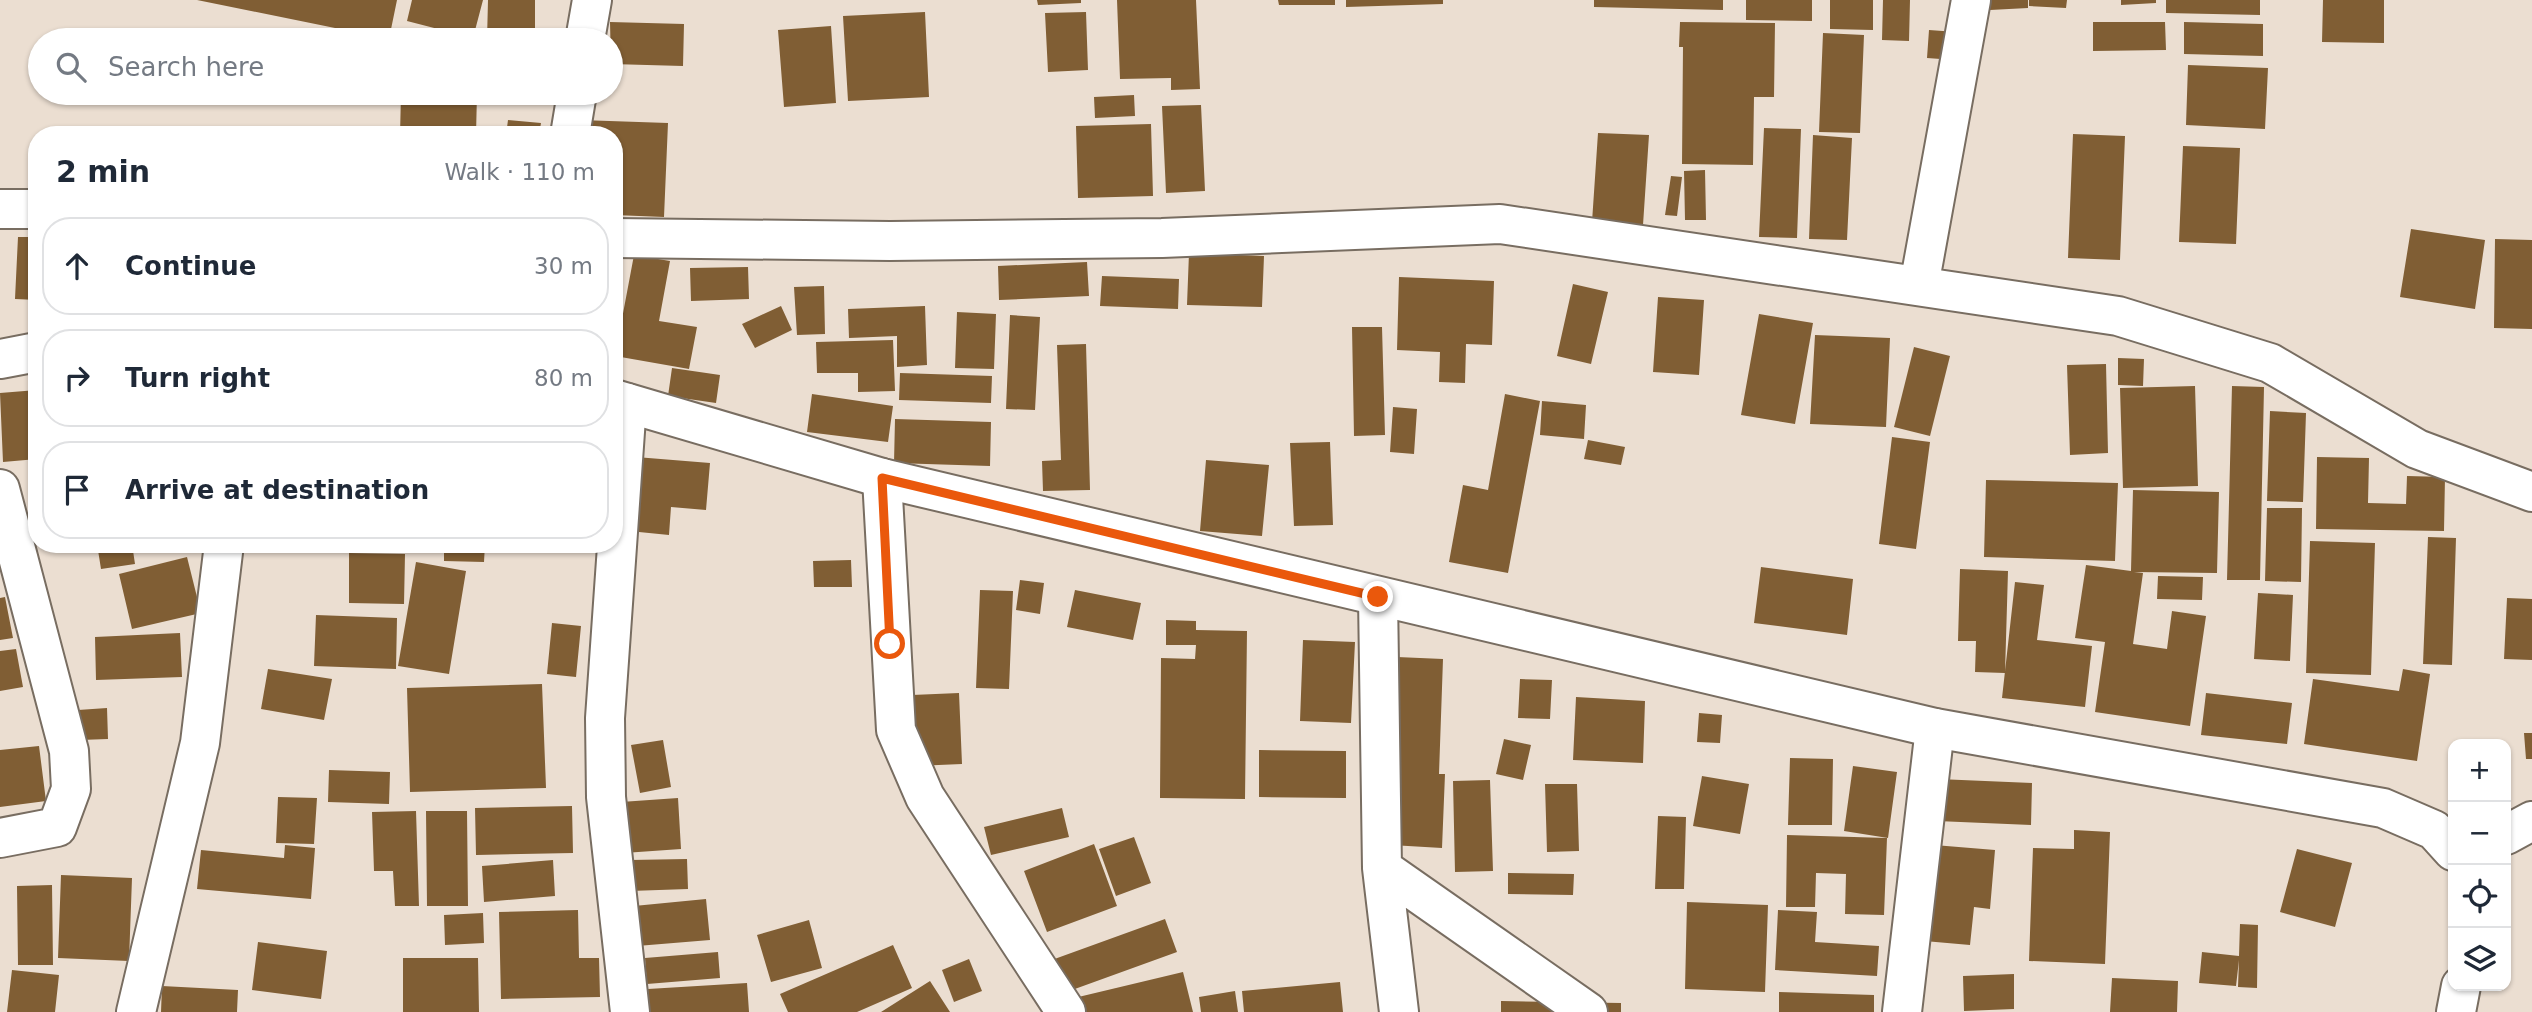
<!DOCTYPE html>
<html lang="en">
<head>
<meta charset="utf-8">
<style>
  :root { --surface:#fff; --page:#f6f6f7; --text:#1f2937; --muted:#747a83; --line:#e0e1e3 }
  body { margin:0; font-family:"DejaVu Sans",sans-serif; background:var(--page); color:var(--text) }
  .controls { position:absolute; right:21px; bottom:21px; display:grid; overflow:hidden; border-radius:14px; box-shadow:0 2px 5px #0004 }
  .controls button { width:63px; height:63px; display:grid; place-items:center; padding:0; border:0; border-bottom:2px solid var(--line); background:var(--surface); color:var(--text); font:35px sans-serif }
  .stop { position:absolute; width:21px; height:21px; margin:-16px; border:5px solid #ea580c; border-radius:50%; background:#fff }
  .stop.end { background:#ea580c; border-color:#fff; box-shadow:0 2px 7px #0008 }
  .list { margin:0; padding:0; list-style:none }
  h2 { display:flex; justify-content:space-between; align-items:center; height:91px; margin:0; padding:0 28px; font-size:30px }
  h2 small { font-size:23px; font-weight:400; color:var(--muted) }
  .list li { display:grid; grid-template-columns:46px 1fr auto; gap:21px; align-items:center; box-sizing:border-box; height:98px; margin:0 14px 14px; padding:0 14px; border:2px solid var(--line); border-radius:28px }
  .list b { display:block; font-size:26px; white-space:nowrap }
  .list em { font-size:23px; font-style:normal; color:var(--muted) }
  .icon { flex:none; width:38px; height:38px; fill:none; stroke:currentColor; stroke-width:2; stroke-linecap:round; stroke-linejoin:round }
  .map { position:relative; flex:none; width:2532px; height:1012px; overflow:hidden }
  .search { position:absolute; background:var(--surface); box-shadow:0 2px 5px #0004; left:28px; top:28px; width:595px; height:77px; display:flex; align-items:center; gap:18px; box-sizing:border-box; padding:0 24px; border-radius:38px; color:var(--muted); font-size:26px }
  .panel { position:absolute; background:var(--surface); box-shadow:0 2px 5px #0004; left:28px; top:126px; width:595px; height:427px; border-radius:28px }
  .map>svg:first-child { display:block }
</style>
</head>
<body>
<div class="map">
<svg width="2532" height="1012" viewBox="0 0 2532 1012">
  <rect width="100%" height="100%" fill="#ebded1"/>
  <path fill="#805e34" d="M197,0H397L389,39Z
    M412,0H483L473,38L407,21Z
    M488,0H535V40H487Z
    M1037,0H1081V3L1038,5Z
    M1117,0H1196L1200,89L1171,90V78L1120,79Z
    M1278,0H1335V5H1279Z
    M1346,0H1443V4L1346,7Z
    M1594,0H1723V10L1594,7Z
    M1746,0H1812V21L1746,20Z
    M1830,0H1873V30L1830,29Z
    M1883,0H1910L1909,41L1882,40Z
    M1990,0H2028V8L1990,10Z
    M2029,0H2067L2066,8L2029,6Z
    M2121,0H2156V3L2121,5Z
    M2166,0H2260V15L2166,13Z
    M2323,0H2384V43L2322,42Z
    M925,12L929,97L848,101L843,16Z
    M1086,12L1088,70L1048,72L1045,13Z
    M610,22L684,24L683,66L611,64Z
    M1680,22L1775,23L1774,97H1754L1753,165L1682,164L1683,47H1679Z
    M2093,22H2165L2166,50L2093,51Z
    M2184,22L2263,24V56L2184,54Z
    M831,26L836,103L784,107L778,30Z
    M1929,30L1970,33L1968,61L1927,58Z
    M1823,33L1864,35L1860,133L1819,132Z
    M2188,65L2268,68L2265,129L2186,125Z
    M401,93H477L476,135H400Z
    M1134,95L1135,116L1095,118L1094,97Z
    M1201,105L1205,191L1166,193L1162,106Z
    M508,120L541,123L539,135H506Z
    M580,120L668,123L664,217L614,215V135H580Z
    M1151,124L1153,196L1078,198L1076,126Z
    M1764,128L1801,129L1797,238L1759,237Z
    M1598,133L1649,135L1643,225L1592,222Z
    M2073,134L2125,136L2120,260L2068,258Z
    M1813,135L1852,138L1847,240L1809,239Z
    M2183,146L2240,148L2236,244L2179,242Z
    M1705,170L1706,220H1685L1684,171Z
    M1671,176L1682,177L1677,216L1665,215Z
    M2411,229L2485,240L2475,309L2400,297Z
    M18,237H37V300L15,299Z
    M2495,239L2532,240V329L2494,328Z
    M1189,253L1264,256L1262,307L1187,305Z
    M634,255L670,261L659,321L697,327L689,369L615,356Z
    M1087,262L1089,296L999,300L998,266Z
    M748,267L749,299L691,301L690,268Z
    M1102,276L1179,279L1178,309L1100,306Z
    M1399,277L1494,281L1492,345L1466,344L1465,383L1439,382L1440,352L1397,350Z
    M1573,284L1608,292L1591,364L1557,356Z
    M824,286L825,334L797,335L794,287Z
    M1658,297L1704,300L1699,375L1653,372Z
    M781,306L792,330L755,348L742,324Z
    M925,306L927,365L897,367V336L849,338L848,309Z
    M957,312L996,314L994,369L955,368Z
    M1759,314L1813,323L1795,424L1741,415Z
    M1010,315L1040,317L1035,410L1006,409Z
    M1352,327H1382L1385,435L1354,436Z
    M1815,335L1890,338L1886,427L1810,424Z
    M893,340L895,391L858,392V373H817L816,342Z
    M1086,344L1090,490L1043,491L1042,461L1061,460L1057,345Z
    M1914,347L1950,356L1930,436L1894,427Z
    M2118,358L2144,359L2143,386L2118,385Z
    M2106,364L2108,453L2070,455L2067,365Z
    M672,368L720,375L716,403L668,396Z
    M900,373L992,376L991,403L899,400Z
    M2195,386L2198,486L2123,488L2120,388Z
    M2232,386L2264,387L2260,580H2227Z
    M37,390V459L3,462L0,393Z
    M812,394L893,406L888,442L807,432Z
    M1505,394L1540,401L1508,573L1449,562L1463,485L1488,490Z
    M1542,401L1586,405L1584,439L1540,435Z
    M1393,407L1417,409L1414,454L1390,452Z
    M2270,411L2306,413L2303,502L2267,501Z
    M895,419L991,422L990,466L894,463Z
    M1892,437L1930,442L1916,549L1879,544Z
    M1588,440L1625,447L1621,465L1584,459Z
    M1330,442L1333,525L1294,526L1290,443Z
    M636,457L710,463L706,510L671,507L669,535L629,531Z
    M2317,457L2369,458L2368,503L2406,504L2407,476L2445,477L2444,531L2316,529Z
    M1206,460L1269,465L1262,536L1200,531Z
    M1986,480L2118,483L2115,561L1984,557Z
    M2133,490L2219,492L2217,573L2134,572L2143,573L2133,644L2167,649L2172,611L2206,616L2190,726L2095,712L2105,642L2075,638L2086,565L2131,571Z
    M2267,508H2302L2301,582L2265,581Z
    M2428,537L2456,538L2452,665L2423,664Z
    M2310,541L2375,543L2371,675L2306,673Z
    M97,544H132L135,564L101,569Z
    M377,544H426L425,549Z
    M444,544H485L484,562L444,561Z
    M349,553L405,554L404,604L349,603Z
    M187,557L201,613L132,629L119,574Z
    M851,560L852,587H814L813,561Z
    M416,562L466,571L449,674L398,666Z
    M1761,567L1853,579L1847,635L1754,623Z
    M1960,569L2008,571L2005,673L1975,672L1976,641H1958Z
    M2158,576L2203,577L2202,600L2157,599Z
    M1020,580L1044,583L1040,614L1016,610Z
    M2015,582L2044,585L2037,640L2092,646L2085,707L2002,698Z
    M980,590L1013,591L1009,689L976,688Z
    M1075,590L1141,603L1133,640L1067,627Z
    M2258,593L2293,595L2290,661L2254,659Z
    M5,597L13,638L0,640V598Z
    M2507,598L2532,599V660L2504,659Z
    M316,615L397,618L396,669L314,666Z
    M1166,620L1196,621V630L1247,631L1245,799L1160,798L1161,658L1195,659L1196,645H1166Z
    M552,623L581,626L576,677L547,674Z
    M180,633L182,677L96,680L95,637Z
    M1303,640L1355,642L1351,723L1300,721Z
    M16,649L23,687L0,691V651Z
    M1397,657L1443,659L1439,774H1445L1442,848L1391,845Z
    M268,669L332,679L324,720L261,709Z
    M2403,669L2430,674L2417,761L2304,744L2313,679L2399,691Z
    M1520,679L1552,680L1550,719L1518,718Z
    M542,684L546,788L410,792L407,688Z
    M959,693L962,764L915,766L912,695Z
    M2206,693L2292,703L2287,744L2201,735Z
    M1576,697L1645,701L1643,763L1573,760Z
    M107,708L108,739L80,740L78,710Z
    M1699,713L1722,715L1720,743L1697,742Z
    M2524,733H2532V759H2526Z
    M1504,739L1531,745L1523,780L1496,774Z
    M663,740L671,787L640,793L631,745Z
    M39,746L46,801L0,807V750Z
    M1259,750L1346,751V798L1259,797Z
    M1790,758L1833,759L1832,825H1788Z
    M1853,766L1897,772L1888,838L1844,831Z
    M329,770L390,772L389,804L328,802Z
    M1702,776L1749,784L1740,834L1693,826Z
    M1938,779L2032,783L2031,825L1937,821Z
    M1490,780L1493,871L1455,872L1453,781Z
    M1545,784H1577L1579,851L1547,852Z
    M278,797L317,798L314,844L276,843Z
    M678,798L681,849L624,853L621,802Z
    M572,806L573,853L476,855L475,808Z
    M1062,808L1069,837L991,855L984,827Z
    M416,811L419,906H395L393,871H374L372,812Z
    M426,811H467L468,906H427Z
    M1658,816L1686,817L1684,889H1655Z
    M2074,830L2110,832L2105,964L2029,961L2033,848L2074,849Z
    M1787,835L1887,838L1884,915L1845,914L1846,874L1816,873L1815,907H1786Z
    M1134,837L1151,883L1116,896L1099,849Z
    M1094,844L1117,906L1047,932L1024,871Z
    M1922,844L1995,850L1990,909L1974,907L1970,945L1913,940Z
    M285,845L315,848L311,899L197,889L201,850L284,858Z
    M2297,849L2352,863L2335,927L2280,912Z
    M687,859L688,889L630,891V860Z
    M553,860L555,896L484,902L482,866Z
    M1508,873L1574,874L1573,895L1508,894Z
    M61,875L132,878L129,961L58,958Z
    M52,885L53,965H18L17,886Z
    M706,899L710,940L637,946L634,906Z
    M1687,902L1768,905L1765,992L1685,989Z
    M578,910L579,958H599L600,997L501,999L499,912Z
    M1778,910L1817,912L1815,942L1879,946L1877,976L1775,970Z
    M483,913L484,943L445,945L444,915Z
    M1165,919L1177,952L1061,994L1049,961Z
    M809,920L822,968L771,982L757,935Z
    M2240,924L2258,925L2257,988L2238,987L2239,960L2236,986L2199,983L2202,952L2239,956Z
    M258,942L327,951L321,999L252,990Z
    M893,945L912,988L857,1012H788L780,994Z
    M718,952L720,978L647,984L645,958Z
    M403,958H478L479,1012H403Z
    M969,959L982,991L954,1002L942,970Z
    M12,970L59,975L55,1012H7Z
    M1183,972L1193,1012H1073L1070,999Z
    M2014,974V1009L1964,1011L1963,976Z
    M2112,978L2178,981L2177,1012H2110Z
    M930,981L950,1012H881Z
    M1340,982L1343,1012H1244L1242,991Z
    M747,983L749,1012H649L648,989Z
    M162,986L238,990L237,1012H161Z
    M1235,991L1238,1012H1201L1199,997Z
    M1779,992L1874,995V1012H1779Z
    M1501,1001L1621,1003V1012H1501Z"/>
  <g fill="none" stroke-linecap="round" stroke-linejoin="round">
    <g stroke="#786d61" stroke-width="42">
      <path id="minor" d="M585,40L592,0
        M570,135L577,93
        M0,209H37
        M614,238L890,241L1162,238L1500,224L2118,316L2270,363L2417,449L2532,492
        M1919,286L1971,0
        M627,403L605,718L606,797L630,1012
        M882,478L896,730L925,797L1066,1012
        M0,489L69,751L71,789L57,827L0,838
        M1378,597L1382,868L1399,1012
        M2506,835L2532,821
        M1382,868L1588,1012
        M136,1012L200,743L224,544
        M1902,1012L1935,728"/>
    </g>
    <g stroke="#786d61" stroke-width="42">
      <path id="tertiary" d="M0,359L37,352
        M614,399L882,478L1935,728L2383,808L2434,830L2453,851
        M2456,1012L2461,986"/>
    </g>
    <use href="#minor" stroke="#fff" stroke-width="38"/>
    <use href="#tertiary" stroke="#fff" stroke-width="38"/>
  </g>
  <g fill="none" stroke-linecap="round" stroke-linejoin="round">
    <path stroke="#ea580c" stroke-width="9" d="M890,644L882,478L1378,597"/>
  </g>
</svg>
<div class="controls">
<button>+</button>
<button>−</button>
<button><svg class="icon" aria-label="locate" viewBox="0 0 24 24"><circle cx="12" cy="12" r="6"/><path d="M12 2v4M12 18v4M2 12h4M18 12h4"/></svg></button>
<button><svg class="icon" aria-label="layers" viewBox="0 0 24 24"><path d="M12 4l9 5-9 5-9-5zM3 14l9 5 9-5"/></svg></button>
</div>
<div class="stop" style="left:890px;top:644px"></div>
<div class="stop end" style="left:1378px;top:597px"></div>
<div class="search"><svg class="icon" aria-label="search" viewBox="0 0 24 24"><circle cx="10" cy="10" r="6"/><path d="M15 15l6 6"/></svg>Search here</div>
<section class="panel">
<h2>2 min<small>Walk · 110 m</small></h2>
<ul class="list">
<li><svg class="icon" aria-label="ahead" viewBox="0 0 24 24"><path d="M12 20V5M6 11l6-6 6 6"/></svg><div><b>Continue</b></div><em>30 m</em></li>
<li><svg class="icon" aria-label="right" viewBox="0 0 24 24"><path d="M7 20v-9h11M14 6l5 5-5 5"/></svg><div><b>Turn right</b></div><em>80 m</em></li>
<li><svg class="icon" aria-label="arrive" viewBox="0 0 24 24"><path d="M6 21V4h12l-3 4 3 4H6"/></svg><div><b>Arrive at destination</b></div></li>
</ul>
</section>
</div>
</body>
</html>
